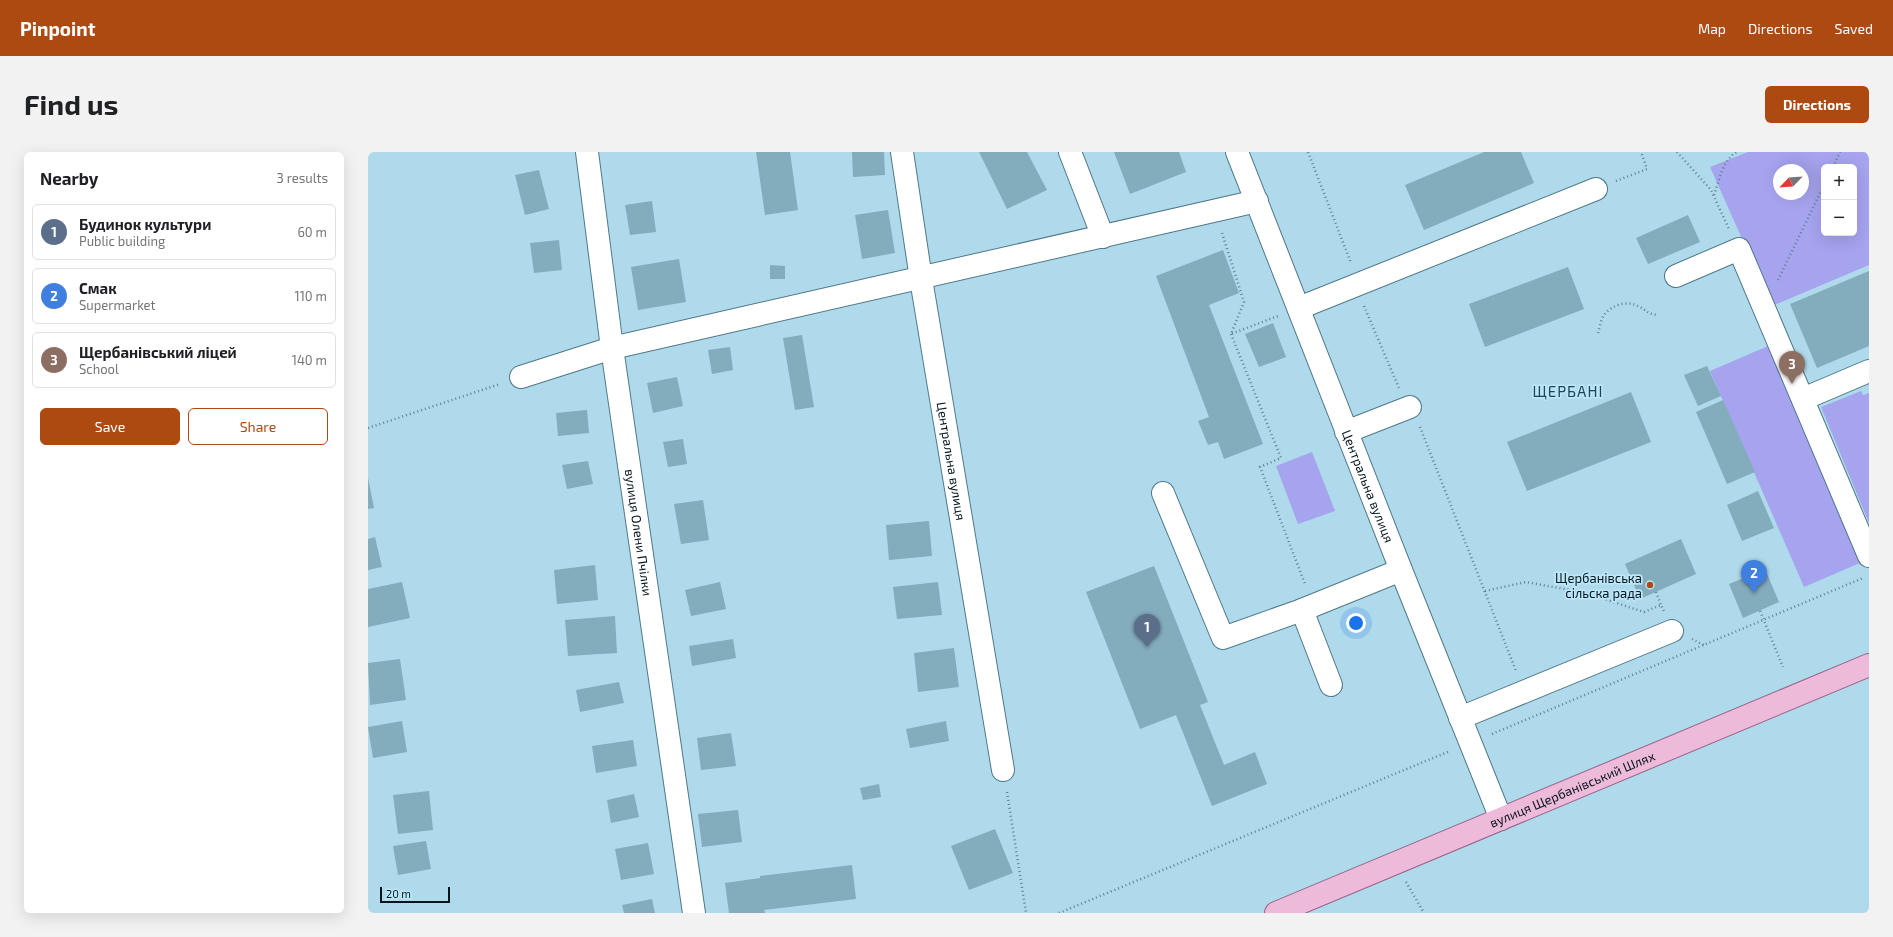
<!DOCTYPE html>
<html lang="en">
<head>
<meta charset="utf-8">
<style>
  :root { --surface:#fff; --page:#f2f2f2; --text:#202124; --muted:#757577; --line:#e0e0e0; --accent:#ad4a12 }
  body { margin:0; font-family:"Exo 2",sans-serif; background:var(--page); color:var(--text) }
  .controls { position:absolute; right:12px; top:12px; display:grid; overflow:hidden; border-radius:6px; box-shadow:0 4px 16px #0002 }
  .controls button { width:36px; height:36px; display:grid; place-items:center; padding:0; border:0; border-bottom:1px solid var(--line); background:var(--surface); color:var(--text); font:20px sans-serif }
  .compass { position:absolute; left:1405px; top:12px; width:36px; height:36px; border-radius:50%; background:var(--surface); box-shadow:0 4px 16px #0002; rotate:245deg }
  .scale { position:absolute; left:12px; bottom:10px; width:70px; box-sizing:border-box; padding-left:4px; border:2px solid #05151b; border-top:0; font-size:11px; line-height:14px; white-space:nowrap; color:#05151b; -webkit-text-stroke:3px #bce7f9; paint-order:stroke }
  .you { position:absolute; left:988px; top:471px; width:14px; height:14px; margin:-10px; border:3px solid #fff; border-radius:50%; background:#1a73e8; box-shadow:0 0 0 6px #1a73e833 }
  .badge { display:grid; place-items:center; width:26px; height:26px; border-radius:50%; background:var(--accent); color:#fff; font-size:13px; font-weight:700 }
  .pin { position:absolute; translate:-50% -33px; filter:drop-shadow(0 1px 2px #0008) }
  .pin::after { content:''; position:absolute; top:21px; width:14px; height:12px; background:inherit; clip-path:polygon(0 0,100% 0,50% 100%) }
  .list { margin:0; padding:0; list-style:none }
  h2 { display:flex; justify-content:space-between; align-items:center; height:52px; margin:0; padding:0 16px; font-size:17px }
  h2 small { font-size:13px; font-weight:400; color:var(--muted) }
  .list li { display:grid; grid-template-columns:26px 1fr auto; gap:12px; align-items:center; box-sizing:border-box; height:56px; margin:0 8px 8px; padding:0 8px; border:1px solid var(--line); border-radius:6px }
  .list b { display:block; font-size:15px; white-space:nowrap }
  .list p { margin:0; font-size:13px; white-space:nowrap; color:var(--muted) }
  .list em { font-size:13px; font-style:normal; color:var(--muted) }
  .actions { display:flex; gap:8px; padding:12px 16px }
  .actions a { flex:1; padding:9px 0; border:1px solid var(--accent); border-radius:6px; text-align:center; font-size:14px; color:var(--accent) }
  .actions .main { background:var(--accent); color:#fff }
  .map { position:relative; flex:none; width:1501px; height:761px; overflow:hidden; border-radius:6px }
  header { display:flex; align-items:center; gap:24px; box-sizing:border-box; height:56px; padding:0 20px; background:var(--accent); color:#fff }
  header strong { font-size:19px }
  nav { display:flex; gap:22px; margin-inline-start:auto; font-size:14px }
  .intro { display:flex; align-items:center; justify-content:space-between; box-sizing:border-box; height:96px; padding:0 24px }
  h1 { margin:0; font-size:28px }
  .button { padding:10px 18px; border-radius:6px; background:var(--accent); color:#fff; font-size:14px; font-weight:700 }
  main { display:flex; gap:24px; padding:0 24px }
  aside { flex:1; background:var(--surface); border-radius:6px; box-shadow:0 4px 16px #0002 }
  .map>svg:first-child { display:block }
</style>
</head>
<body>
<header>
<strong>Pinpoint</strong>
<nav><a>Map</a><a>Directions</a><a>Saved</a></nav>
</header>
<div class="intro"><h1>Find us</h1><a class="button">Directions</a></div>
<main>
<aside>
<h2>Nearby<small>3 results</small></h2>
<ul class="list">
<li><span class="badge" style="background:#5c6f8a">1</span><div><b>Будинок культури</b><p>Public building</p></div><em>60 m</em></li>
<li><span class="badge" style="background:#3f7fe0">2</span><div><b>Смак</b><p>Supermarket</p></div><em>110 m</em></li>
<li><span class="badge" style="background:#8d6e63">3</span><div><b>Щербанівський ліцей</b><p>School</p></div><em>140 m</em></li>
</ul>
<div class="actions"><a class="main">Save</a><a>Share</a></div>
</aside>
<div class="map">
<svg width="1501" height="761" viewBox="0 0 1501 761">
  <rect width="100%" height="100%" fill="#afdaeb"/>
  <path fill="#a6a3ef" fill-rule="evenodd" d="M1380,0H1498L1501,7V113L1404,154L1342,15ZM1456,15H1486V81H1456ZM1411,18H1435V42H1411Z
    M1324,178L1342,219L1400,194L1492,411L1436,435Z
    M1493,239L1495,243L1501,241V371L1453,255Z
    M944,300L967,359L930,372L908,314Z"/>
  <path fill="#83acbd" d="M388,0H422L430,58L397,63Z
    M484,0H516L517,23L485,25Z
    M611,0H659L679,38L639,57Z
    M746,0H811L818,20L762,42Z
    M1116,0H1153L1166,31L1056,78L1037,33Z
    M171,18L181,57L157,63L147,23Z
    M284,49L288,80L262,83L257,53Z
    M520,58L527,101L494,107L487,63Z
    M1320,63L1332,90L1280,112L1268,86Z
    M191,88L194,118L166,121L162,91Z
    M855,98L871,141L841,153L895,292L856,307L850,290L840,293L830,269L841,265L788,124Z
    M311,107L318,150L270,158L263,115Z
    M402,113L417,114V127H402Z
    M1200,115L1216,157L1117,195L1101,152Z
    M1501,119V194L1449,216L1422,152Z
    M905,171L918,205L891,215L877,182Z
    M434,183L446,255L427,258L415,186Z
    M362,195L365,218L344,222L340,198Z
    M1339,214L1353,244L1330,254L1316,223Z
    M309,225L315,254L285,261L279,231Z
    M1263,240L1283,290L1159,339L1139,290Z
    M1355,248L1387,320L1359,332L1328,260Z
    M219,258L221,281L190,284L188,261Z
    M315,287L319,312L300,315L295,290Z
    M220,309L225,332L199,337L194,313Z
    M0,326L6,356L0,357Z
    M1390,339L1406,376L1374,389L1359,353Z
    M335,348L341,388L313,392L306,352Z
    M561,369L564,404L521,408L518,373Z
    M7,385L14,415L0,418V387Z
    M1313,387L1328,422L1272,447L1257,412Z
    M227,413L230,448L189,452L186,418Z
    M786,414L840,550L832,553L856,613L887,600L899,632L844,654L808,563L772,577L718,440Z
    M1397,417L1411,450L1375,466L1361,432Z
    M34,430L42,466L0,475V437Z
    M352,430L358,457L323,464L317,438Z
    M570,430L574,463L529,467L525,435Z
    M247,464L249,501L200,504L197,468Z
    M365,487L368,506L324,514L321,494Z
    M586,496L591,535L550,540L546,501Z
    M32,507L38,548L2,553L0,511Z
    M251,530L256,551L212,560L208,538Z
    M34,569L39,600L5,606L0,575Z
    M578,569L581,589L542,596L538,577Z
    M363,581L368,614L333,618L329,586Z
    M265,588L269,614L228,621L224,594Z
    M511,632L513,645L495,648L492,636Z
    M61,639L65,678L30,682L25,643Z
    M266,642L271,665L243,671L239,648Z
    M370,658L374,690L334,695L330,662Z
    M627,677L645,721L601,738L583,694Z
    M58,689L63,717L30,723L25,694Z
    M280,691L286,722L253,728L247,697Z
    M484,713L488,747L396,758L397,761H361L357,731L392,726V724Z
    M284,747L287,761H256L254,753Z"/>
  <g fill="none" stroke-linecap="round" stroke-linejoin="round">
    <g stroke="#507887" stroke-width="24">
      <g id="minor">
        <path id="s1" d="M219,0L244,196L326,761"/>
        <path id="s2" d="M534,0L553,127L635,618"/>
        <path d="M702,0L735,85"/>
        <path id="s3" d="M869,0L1033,418L1133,667"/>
        <path d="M1308,124L1371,97L1501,404"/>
        <path d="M931,156L1228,37"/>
        <path d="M153,225L244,196L889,49"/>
        <path d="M1435,247L1501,219"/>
        <path d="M978,280L1042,255"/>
        <path d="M795,341L855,486L934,458L1033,418"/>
        <path d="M934,458L963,533"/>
        <path d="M1092,566L1304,479"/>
      </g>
    </g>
    <g stroke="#956286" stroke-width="24">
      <g id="major">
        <path id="s4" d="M908,761L1501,513"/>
      </g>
    </g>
    <path stroke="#62818d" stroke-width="2.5" stroke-dasharray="1 3" stroke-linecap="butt" d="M940,0L983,111
      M1309,0L1343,38L1361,77
      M1465,15L1472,0
      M1248,29L1279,17L1273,0
      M1346,43C1351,29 1355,7 1369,0
      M854,81L876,150L863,182L910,164
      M1410,128L1456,33
      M996,154L1031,236
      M1230,181C1232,175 1233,167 1236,163C1244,153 1258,148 1270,154C1279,158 1277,161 1289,163
      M863,182L913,306L892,315L937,432
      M1052,275L1148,519
      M0,276L132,232
      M1117,439L1158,430L1218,441L1276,460L1293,453L1296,459
      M1288,440L1293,453
      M1392,459L1415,515
      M1324,487L1336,493
      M1124,582L1495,426
      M639,640L658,761
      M1038,730L1056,761
      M691,761L1082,599"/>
    <use href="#minor" stroke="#fff" stroke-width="22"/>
    <use href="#major" stroke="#eebad9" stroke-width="22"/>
  </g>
  <circle fill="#ad4a12" stroke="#bce7f9" stroke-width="1.5" cx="1282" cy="433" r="4"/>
  <g text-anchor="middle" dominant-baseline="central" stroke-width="3.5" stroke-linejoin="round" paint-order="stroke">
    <g font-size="13" fill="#05151b" stroke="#bce7f9">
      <text stroke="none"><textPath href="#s2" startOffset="313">Центральна вулиця</textPath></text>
      <text stroke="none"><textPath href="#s3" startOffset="359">Центральна вулиця</textPath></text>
      <text stroke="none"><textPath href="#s1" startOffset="384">вулиця Олени Пчілки</textPath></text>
      <text stroke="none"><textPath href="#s4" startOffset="321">вулиця Щербанівський Шлях</textPath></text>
    </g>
    <g font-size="13" fill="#05151b" stroke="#bce7f9" text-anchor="end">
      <text x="1274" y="426">Щербанівська<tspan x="1274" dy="15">сільска рада</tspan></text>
    </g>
    <g font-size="15" letter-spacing="1" fill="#1d4553" stroke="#bce7f9">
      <text x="1200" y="239">ЩЕРБАНІ</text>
    </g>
  </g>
</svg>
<div class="controls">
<button>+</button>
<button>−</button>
</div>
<svg class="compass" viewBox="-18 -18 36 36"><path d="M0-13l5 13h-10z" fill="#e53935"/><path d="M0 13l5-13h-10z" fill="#757577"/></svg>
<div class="scale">20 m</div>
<div class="you"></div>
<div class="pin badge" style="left:779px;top:495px;background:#5c6f8a">1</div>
<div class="pin badge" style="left:1386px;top:441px;background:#3f7fe0">2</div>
<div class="pin badge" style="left:1424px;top:232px;background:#8d6e63">3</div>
</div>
</main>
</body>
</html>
